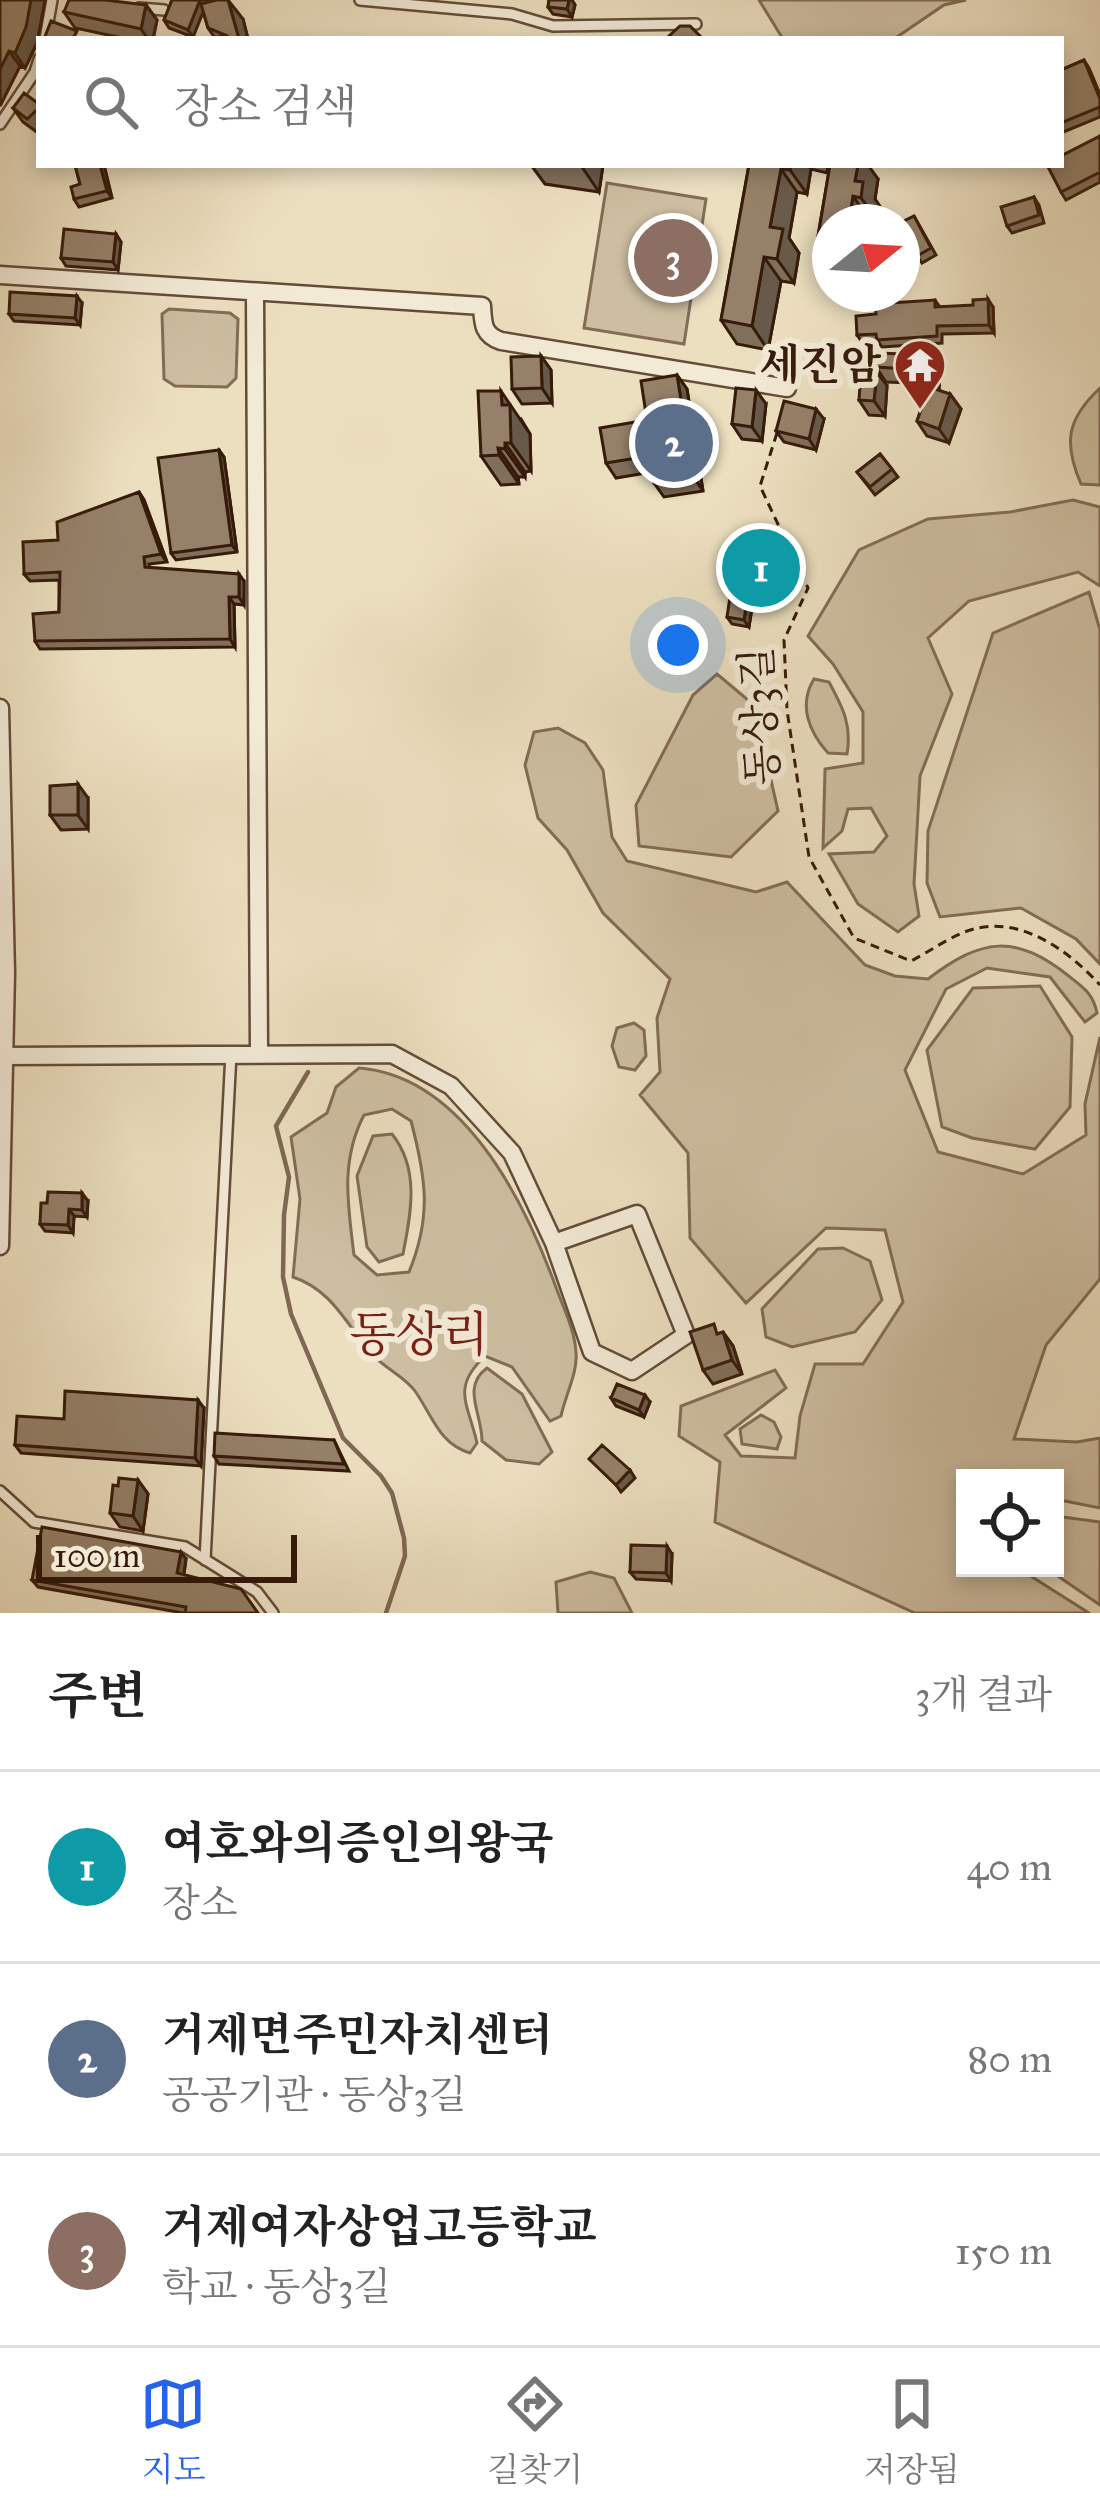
<!DOCTYPE html>
<html lang="ko">
<head>
<meta charset="utf-8">
<style>
  :root { --surface:#fff; --page:#f6f6f6; --text:#222; --muted:#767676; --line:#e0e0e0; --accent:#2563eb }
  body { margin:0; font-family:"IM FELL Great Primer","Noto Serif KR",serif; background:var(--page); color:var(--text) }
  .controls { position:absolute; right:36px; bottom:36px; display:grid; overflow:hidden; border-radius:0px; box-shadow:0 6px 18px #0003 }
  .controls button { width:108px; height:108px; display:grid; place-items:center; padding:0; border:0; border-bottom:3px solid var(--line); background:var(--surface); color:var(--text); font:60px sans-serif }
  .compass { position:absolute; left:812px; top:204px; width:108px; height:108px; border-radius:50%; background:var(--surface); box-shadow:0 6px 18px #0003; rotate:72deg }
  .scale { position:absolute; left:36px; bottom:30px; width:261px; box-sizing:border-box; padding-left:12px; border:6px solid #371b0a; border-top:0; font-size:33px; line-height:42px; white-space:nowrap; color:#371b0a; -webkit-text-stroke:9px #f3ead6; paint-order:stroke }
  .you { position:absolute; left:678px; top:645px; width:42px; height:42px; margin:-30px; border:9px solid #fff; border-radius:50%; background:#1a73e8; box-shadow:0 0 0 18px #1a73e833 }
  .badge { display:grid; place-items:center; width:78px; height:78px; border-radius:50%; background:var(--accent); color:#fff; font-size:39px; font-weight:700 }
  .pin { position:absolute; translate:-50% -50%; border:6px solid #fff; box-shadow:0 3px 12px #0006 }
  .list { margin:0; padding:0; list-style:none }
  h2 { display:flex; justify-content:space-between; align-items:center; height:156px; margin:0; padding:0 48px; font-size:51px }
  h2 small { font-size:39px; font-weight:400; color:var(--muted) }
  .list li { display:grid; grid-template-columns:78px 1fr auto; gap:36px; align-items:center; box-sizing:border-box; height:192px; padding:0 48px; border-top:3px solid var(--line) }
  .list b { display:block; font-size:45px; white-space:nowrap }
  .list p { margin:0; font-size:39px; white-space:nowrap; color:var(--muted) }
  .list em { font-size:39px; font-style:normal; color:var(--muted) }
  .icon { flex:none; width:66px; height:66px; fill:none; stroke:currentColor; stroke-width:2; stroke-linecap:round; stroke-linejoin:round }
  .map { position:relative; flex:none; width:1100px; height:1613px; overflow:hidden }
  .search { position:absolute; background:var(--surface); box-shadow:0 6px 18px #0003; left:36px; right:36px; top:36px; height:132px; display:flex; align-items:center; gap:30px; box-sizing:border-box; padding:0 42px; border-radius:0px; color:var(--muted); font-size:45px }
  .sheet { height:732px; background:var(--surface) }
  nav { display:flex; justify-content:space-around; align-items:center; box-sizing:border-box; height:168px; border-top:3px solid var(--line); background:var(--surface); font-size:33px; color:var(--muted) }
  nav a { display:grid; justify-items:center; gap:6px }
  nav .on { color:var(--accent) }
  .map>svg:first-child { display:block }
</style>
</head>
<body>
<div class="map">
<svg width="1100" height="1613" viewBox="0 0 1100 1613">
  <rect width="100%" height="100%" fill="#ecdfc0"/>
  <filter id="stains"><feTurbulence type="fractalNoise" baseFrequency=".00167" numOctaves="4"/><feColorMatrix values="0 0 0 0 .2 0 0 0 0 .09 0 0 0 0 .02 0 0 0 .5 -.17"/></filter>
  <radialGradient id="worn" r=".72"><stop offset=".6" stop-color="#630" stop-opacity="0"/><stop offset="1" stop-color="#630" stop-opacity=".3"/></radialGradient>
  <path fill="#cdbea1" stroke="#826c56" stroke-width="3" fill-rule="evenodd" d="M759,0H966L944,5L894,39H783Z
    M607,183L706,199L684,344L584,328Z
    M169,309L230,313L238,319L236,378L227,387L175,386L164,379L162,314Z
    M1100,388V485L1081,484C1063,442 1067,419 1100,388Z
    M1073,500L1100,507V586L1078,572L969,601L928,638L952,694L920,776L914,884L919,916L898,932L858,904L829,854L874,852L887,836L871,808L848,809L842,831L823,848L825,769L863,763V712L833,664L808,636L859,550L928,519L1010,512Z
    M1089,592L1100,630V964L1076,939L1021,908L940,917L927,883L928,831L993,633Z
    M717,674L754,705L778,811L731,857L639,846L636,805L693,695Z
    M814,679L829,682C843,708 852,725 847,754L828,753C809,732 798,705 814,679Z
    M558,728L585,743L603,770L612,837L627,861L756,892L787,882L865,965L895,976L928,979C982,938 1015,933 1070,977C1085,989 1093,994 1097,1013L1085,1022L1050,977L987,968L946,989L905,1070L938,1152L1023,1174L1086,1135L1085,1104L1100,1037V1279L1046,1345L1014,1439L1077,1442L1100,1438V1508L1055,1499V1478H965V1568H1018L1089,1613H915L715,1522L720,1462L679,1436L681,1406L775,1370L786,1388L725,1435L741,1456L795,1458L800,1416L815,1364H863L903,1302L885,1230L826,1228L746,1303L690,1238L688,1153L640,1095L660,1072L657,1018L670,979L603,913L567,850L538,818L525,765L534,732Z
    M1040,986L1072,1037L1070,1107L1035,1149L972,1138L942,1127L927,1050L973,988Z
    M634,1023L644,1030L646,1056L635,1070L619,1067L612,1046L617,1028Z
    M359,1068C461,1076 522,1196 554,1282C562,1305 575,1329 576,1353C578,1372 565,1396 561,1416L550,1421L512,1367L485,1356C451,1388 468,1403 477,1443L470,1453C439,1444 432,1415 415,1391C404,1376 384,1368 372,1354C346,1324 332,1290 293,1277L300,1199L291,1137L327,1113L336,1087ZM392,1109L411,1121C426,1178 432,1216 409,1272L377,1275L354,1255C348,1205 340,1161 364,1115Z
    M392,1134C420,1169 411,1213 403,1254L379,1262L367,1247L357,1176L373,1136Z
    M843,1248L870,1261L882,1300L855,1332L792,1347L766,1337L762,1309L818,1249Z
    M487,1368L522,1394L552,1452L539,1464L506,1460L482,1441C482,1413 461,1387 487,1368Z
    M761,1415L774,1422L781,1437L777,1449L742,1444L740,1429Z
    M1055,1516L1100,1522V1605L1046,1568H1055Z
    M590,1572L614,1578L632,1613H558L556,1582Z"/>
  <g fill="none" stroke-linecap="round" stroke-linejoin="round">
    <path stroke="#7e6852" stroke-width="4.5" d="M308,1072L276,1126L289,1177L284,1215L283,1277L291,1314L343,1438L381,1476L392,1493L404,1538L405,1556L386,1613"/>
    <g stroke="#644c38" stroke-width="14">
      <path id="service" d="M360,0L512,14L553,26L696,24
        M139,8L164,10
        M45,39L52,0
        M0,124L35,72L39,59
        M0,1491L34,1522L185,1547L257,1592L273,1613
        M205,1560L231,1053"/>
    </g>
    <g stroke="#644c38" stroke-width="21">
      <path id="minor" d="M0,275L482,306C483,324 483,335 501,341L787,388
        M255,294L259,1053
        M0,708L6,973L0,1246
        M4,1056L392,1054L451,1086L512,1153L554,1243L592,1352L632,1371L686,1335L637,1214L554,1243"/>
    </g>
    <path stroke="#371b0a" stroke-width="3" stroke-dasharray="9 6" stroke-linecap="butt" d="M777,433L760,486L808,588L784,640L787,710L809,857L854,938L911,961C931,951 956,932 978,928C1025,918 1071,953 1100,985"/>
    <use href="#service" stroke="#f3ead6" stroke-width="9"/>
    <use href="#minor" stroke="#f3ead6" stroke-width="16"/>
  </g>
  <path fill="#806f5a" stroke="#371b0a" stroke-width="3" d="M0,0H45L37,43L25,68L20,66L0,106Z
    M172,0H208L207,2L243,19L248,39H210L215,38L208,28L203,11L193,37L169,28L164,20Z
    M549,0H572L575,5L572,17L553,14L548,7Z
    M146,5L157,20L153,39H127L75,28L64,12Z
    M1084,60L1089,68L1100,94V117L1061,133V70Z
    M39,104V132L38,133L23,122L13,108Z
    M1100,136V182L1066,200L1061,192Z
    M75,165H104L112,198L79,207L74,199L80,184Z
    M531,165H603L599,192L545,184Z
    M749,165H828L827,173L811,169L807,194L797,192L789,238L799,253L794,283L781,281L768,350L737,344L721,320Z
    M830,165L878,179L875,199L881,208L879,222H830V275L815,254Z
    M1034,197L1039,205L1044,223L1012,233L1007,226Z
    M914,216L936,255L922,263L917,256Z
    M116,234L121,242L118,270L66,266L61,258Z
    M935,300L940,307H993L994,333L942,334V343L882,347L878,341L862,342L857,335L876,314Z
    M82,303L80,325L14,321L9,314Z
    M930,355L940,370L939,391L950,394L961,409L949,443L927,436L917,421L927,392H917L911,383L886,382L876,367Z
    M541,356L551,370L552,403L522,404L512,389Z
    M677,375L687,389L703,491L664,497L654,483L652,472L616,478L606,463L647,420Z
    M887,386L885,416L869,415L859,400Z
    M766,404L762,441L742,439L732,424Z
    M521,419L530,434L531,471L525,472V477H518L519,484L501,485L481,456Z
    M824,419L816,450L784,442L776,431Z
    M219,450L224,457L237,552L176,560L171,553Z
    M880,454L898,477L875,495L857,472Z
    M139,492L144,500L167,562L149,564L150,568L244,581V605L234,604L235,647L40,649L35,641L59,612V580L30,581L24,574L58,540Z
    M775,553L780,560L754,595L749,627L732,624L727,617Z
    M88,798V829L61,830L50,815Z
    M88,1201L87,1217L74,1216L73,1233L45,1231L40,1224Z
    M723,1332L733,1346L742,1374L713,1384L703,1370L720,1333Z
    M611,1398L650,1402L644,1417L616,1406Z
    M204,1408L201,1466L21,1453L15,1445Z
    M334,1440L349,1471L219,1464L214,1456Z
    M138,1480L148,1494L143,1531L120,1527L110,1513L118,1486Z
    M672,1554L671,1581L636,1579L630,1572Z
    M186,1559L184,1574L258,1613H183L38,1587L32,1580Z"/>
  <path fill="#685a4a" stroke="#371b0a" stroke-width="3" d="M31,0H45L37,43L25,68L15,53Z
    M200,0H208L193,37L188,30Z
    M228,0L243,19L248,39H239Z
    M569,0H572L575,5L572,17L567,9Z
    M146,5L157,20L153,39H148L141,29Z
    M9,51L20,66L0,106V69Z
    M100,165H104L112,198L107,191Z
    M583,165H603L599,192L582,167Z
    M791,165H808L811,169L807,194L790,170Z
    M858,165H868L878,179L875,199L881,208L879,222L861,198L855,181Z
    M781,169L797,192L789,238L799,253L794,283L777,259L770,227Z
    M853,196L871,222H849Z
    M116,234L121,242L118,270L113,262Z
    M764,257L781,281L768,350L752,326Z
    M77,296L82,303L80,325L75,318Z
    M988,299L993,307L994,333L989,325Z
    M930,355L940,370L939,392L929,378Z
    M541,356L551,370L552,403L542,388Z
    M877,372L887,386L885,416L874,401Z
    M677,375L687,389L703,491L693,476Z
    M756,390L766,404L762,441L752,427Z
    M501,391L530,434L531,471L511,443L502,405Z
    M950,394L961,409L949,443L939,429Z
    M816,409L824,419L816,450L809,439Z
    M505,443L525,472V477L505,449Z
    M498,448L518,477L519,484L499,455Z
    M219,450L224,457L237,552L232,545Z
    M139,492L144,500L167,562L161,554Z
    M775,553L780,560L754,595L749,627L744,620L749,588Z
    M239,574L244,581V605L239,597Z
    M229,597L234,604L235,647L230,639Z
    M78,784L88,798V829L78,815Z
    M82,1193L88,1201L87,1217L82,1210Z
    M69,1209L74,1216L73,1233L68,1225Z
    M723,1332L733,1346L742,1374L732,1360Z
    M645,1395L650,1402L644,1417L639,1410Z
    M198,1400L204,1408L201,1466L195,1458Z
    M630,1470L635,1478L621,1492L616,1485Z
    M138,1480L148,1494L143,1531L133,1516Z
    M667,1546L672,1554L671,1581L666,1573Z
    M181,1552L186,1559L183,1580L177,1573Z"/>
  <path fill="#958169" stroke="#371b0a" stroke-width="3" d="M0,0H31L26,27L15,53L9,51L0,69Z
    M69,0H105L146,5L141,29L64,12Z
    M172,0H200L188,30L164,20Z
    M216,0H228L239,39H210L225,35L208,28L201,4Z
    M549,0H569L567,9L548,7Z
    M51,21L77,31L73,39H44Z
    M680,26H690L703,39H672L669,36Z
    M1084,60L1100,99V107L1061,123V70Z
    M24,93L39,104V108L27,119L13,108Z
    M1100,136V172L1061,192L1047,165H1061V156Z
    M75,165H100L107,191L74,199L71,187L80,184Z
    M749,165H791L790,170L781,169L770,227L783,229L777,259L764,257L752,326L721,320Z
    M830,165H858L855,181L863,182L861,198L853,196L849,222H830V256L815,254Z
    M1034,197L1039,215L1007,226L1001,207Z
    M914,216L931,248L917,256L902,229V222Z
    M64,229L116,234L113,262L61,258Z
    M10,292L77,296L75,318L9,314Z
    M988,299L989,325L937,326V336L877,340L876,334L857,335L856,316L876,314L875,304L935,300V307L973,305V300Z
    M877,353L930,355L929,378L907,377V369L876,367Z
    M541,356L542,388L512,389L511,357Z
    M861,371L877,372L874,401L859,400Z
    M677,375L693,476L654,483L649,456L606,463L600,428L647,420L641,381Z
    M929,387L950,394L939,429L917,421Z
    M736,388L756,390L752,427L732,424Z
    M478,391H501L502,405H510L511,443H505V449L498,448L499,455L481,456Z
    M784,401L816,409L809,439L776,431Z
    M219,450L232,545L171,553L158,458Z
    M880,454L892,469L870,487L857,472Z
    M139,492L161,554L144,557L145,567L239,574V597H229L230,639L35,641L33,614L59,612L60,572L24,574L23,542L58,540L57,522Z
    M757,540L775,553L749,588L744,620L727,617L734,570Z
    M78,784V815H50V786Z
    M48,1192L82,1193V1210L69,1209L68,1225L40,1224L41,1203H47Z
    M714,1324L717,1334L723,1332L732,1360L703,1370L690,1332Z
    M617,1384L645,1395L639,1410L611,1398Z
    M65,1391L198,1400L195,1458L15,1445L17,1416L64,1419Z
    M215,1433L334,1440L344,1464L214,1456Z
    M602,1445L630,1470L616,1485L589,1459Z
    M119,1478L138,1480L133,1516L110,1513L113,1485L118,1486Z
    M42,1527L181,1552L177,1573L241,1589L258,1613H185L186,1607L32,1580Z
    M631,1545L667,1546L666,1573L630,1572Z"/>
  <defs>
    <g id="temple-pin" transform="scale(2.7)"><path d="M0 17L-7.5 6A9.5 9.5 0 1 1 7.5 6Z" fill="#8f2418" stroke="#f3ead6"/><path d="M0-6L5-2H3V0L6.5 2.5H4V6H1.5V3h-3V6H-4V2.5H-6.5L-3 0V-2H-5Z" fill="#fff"/></g>
  </defs>
  <g fill-rule="evenodd">
    <use href="#temple-pin" x="920" y="365"/>
  </g>
  <g text-anchor="middle" dominant-baseline="central" stroke-width="12" stroke-linejoin="round" paint-order="stroke">
    <g font-size="42" font-weight="bold" fill="#371b0a" stroke="#f3ead6" text-anchor="end">
      <text x="881" y="365">세진암</text>
    </g>
    <g font-size="42" fill="#371b0a" stroke="#f3ead6">
      <text transform="translate(760 716) rotate(-93)">동상3길</text>
    </g>
    <g font-size="48" fill="#7a1f14" stroke="#f3ead6">
      <text x="419" y="1334">동상리</text>
    </g>
  </g>
  <rect width="100%" height="100%" filter="url(#stains)"/>
  <rect width="100%" height="100%" fill="url(#worn)"/>
</svg>
<div class="controls">
<button><svg class="icon" aria-label="locate" viewBox="0 0 24 24"><circle cx="12" cy="12" r="6"/><path d="M12 2v4M12 18v4M2 12h4M18 12h4"/></svg></button>
</div>
<svg class="compass" viewBox="-18 -18 36 36"><path d="M0-13l5 13h-10z" fill="#e53935"/><path d="M0 13l5-13h-10z" fill="#767676"/></svg>
<div class="scale">100 m</div>
<div class="you"></div>
<div class="pin badge" style="left:761px;top:568px;background:#0f9aa8">1</div>
<div class="pin badge" style="left:674px;top:443px;background:#5c6f8a">2</div>
<div class="pin badge" style="left:673px;top:258px;background:#8d6e63">3</div>
<div class="search"><svg class="icon" aria-label="search" viewBox="0 0 24 24"><circle cx="10" cy="10" r="6"/><path d="M15 15l6 6"/></svg>장소 검색</div>
</div>
<section class="sheet">
<h2>주변<small>3개 결과</small></h2>
<ul class="list">
<li><span class="badge" style="background:#0f9aa8">1</span><div><b>여호와의증인의왕국</b><p>장소</p></div><em>40 m</em></li>
<li><span class="badge" style="background:#5c6f8a">2</span><div><b>거제면주민자치센터</b><p>공공기관 · 동상3길</p></div><em>80 m</em></li>
<li><span class="badge" style="background:#8d6e63">3</span><div><b>거제여자상업고등학교</b><p>학교 · 동상3길</p></div><em>150 m</em></li>
</ul>
</section>
<nav>
<a class="on"><svg class="icon" aria-label="map" viewBox="0 0 24 24"><path d="M3 6l6-2 6 2 6-2v14l-6 2-6-2-6 2zM9 4v14M15 6v14"/></svg>지도</a>
<a><svg class="icon" aria-label="directions" viewBox="0 0 24 24"><path d="M12 3l9 9-9 9-9-9zM9 14v-3h6M13 9l2 2-2 2"/></svg>길찾기</a>
<a><svg class="icon" aria-label="saved" viewBox="0 0 24 24"><path d="M7 4h10v16l-5-4-5 4z"/></svg>저장됨</a>
</nav>
</body>
</html>
